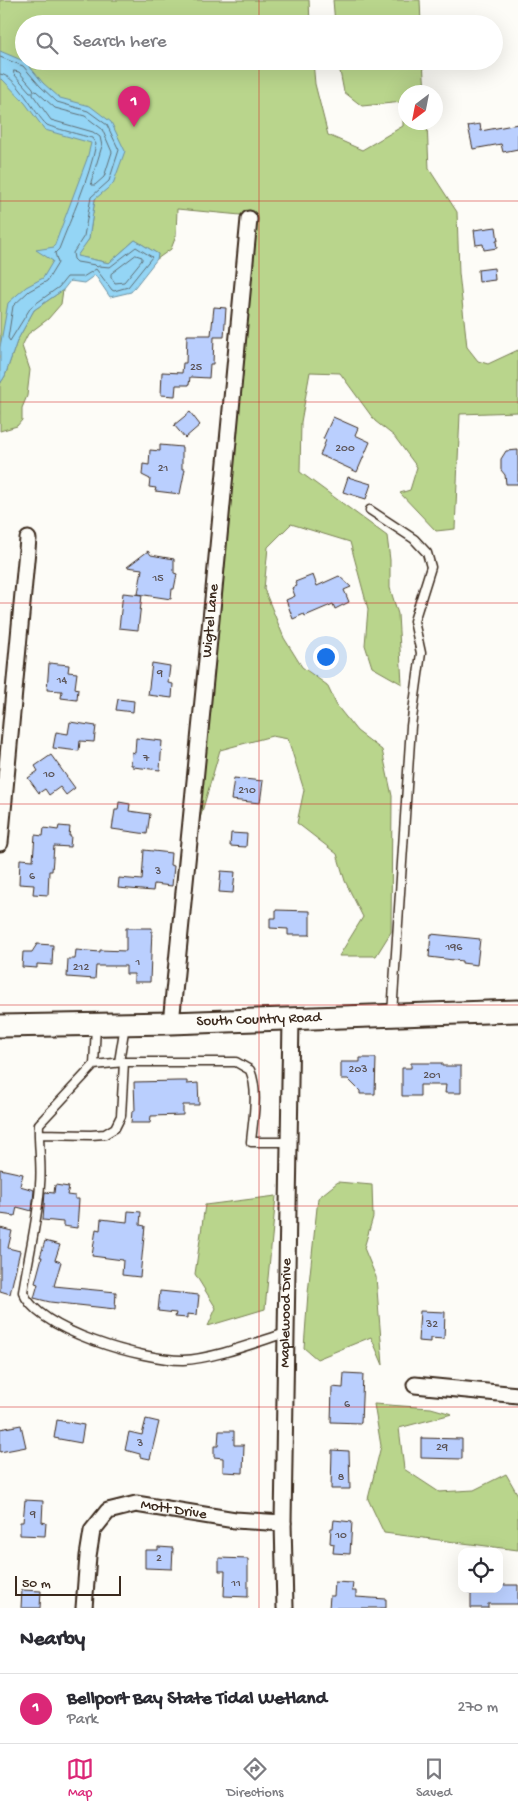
<!DOCTYPE html>
<html lang="en">
<head>
<meta charset="utf-8">
<style>
  :root { --surface:#fff; --page:#f7f7f7; --text:#2b2b33; --muted:#7c7c81; --line:#e1e1e2; --accent:#db2777 }
  body { margin:0; font-family:"Gochi Hand",sans-serif; background:var(--page); color:var(--text) }
  .controls { position:absolute; right:15px; bottom:15px; display:grid; overflow:hidden; border-radius:10px; box-shadow:0 5px 20px #0002 }
  .controls button { width:45px; height:45px; display:grid; place-items:center; padding:0; border:0; border-bottom:1px solid var(--line); background:var(--surface); color:var(--text); font:25px sans-serif }
  .compass { position:absolute; left:398px; top:85px; width:45px; height:45px; border-radius:50%; background:var(--surface); box-shadow:0 5px 20px #0002; rotate:212deg }
  .scale { position:absolute; left:15px; bottom:12px; width:106px; box-sizing:border-box; padding-left:5px; border:2px solid #3b2a1e; border-top:0; font-size:14px; line-height:18px; white-space:nowrap; color:#3b2a1e; -webkit-text-stroke:4px #fdfcf7; paint-order:stroke }
  .you { position:absolute; left:325px; top:656px; width:18px; height:18px; margin:-12px; border:4px solid #fff; border-radius:50%; background:#1a73e8; box-shadow:0 0 0 8px #1a73e833 }
  .badge { display:grid; place-items:center; width:32px; height:32px; border-radius:50%; background:var(--accent); color:#fff; font-size:16px; font-weight:700 }
  .pin { position:absolute; translate:-50% -41px; filter:drop-shadow(0 1px 2px #0008) }
  .pin::after { content:''; position:absolute; top:26px; width:18px; height:15px; background:inherit; clip-path:polygon(0 0,100% 0,50% 100%) }
  .list { margin:0; padding:0; list-style:none }
  h2 { display:flex; justify-content:space-between; align-items:center; height:65px; margin:0; padding:0 20px; font-size:21px }
  h2 small { font-size:16px; font-weight:400; color:var(--muted) }
  .list li { display:grid; grid-template-columns:32px 1fr auto; gap:15px; align-items:center; box-sizing:border-box; height:70px; padding:0 20px; border-top:1px solid var(--line) }
  .list b { display:block; font-size:19px; white-space:nowrap }
  .list p { margin:0; font-size:16px; white-space:nowrap; color:var(--muted) }
  .list em { font-size:16px; font-style:normal; color:var(--muted) }
  .icon { flex:none; width:28px; height:28px; fill:none; stroke:currentColor; stroke-width:2; stroke-linecap:round; stroke-linejoin:round }
  .map { position:relative; flex:none; width:518px; height:1608px; overflow:hidden }
  .search { position:absolute; background:var(--surface); box-shadow:0 5px 20px #0002; left:15px; right:15px; top:15px; height:55px; display:flex; align-items:center; gap:12px; box-sizing:border-box; padding:0 18px; border-radius:28px; color:var(--muted); font-size:19px }
  .sheet { height:135px; background:var(--surface) }
  nav { display:flex; justify-content:space-around; align-items:center; box-sizing:border-box; height:70px; border-top:1px solid var(--line); background:var(--surface); font-size:14px; color:var(--muted) }
  nav a { display:grid; justify-items:center; gap:2px }
  nav .on { color:var(--accent) }
  .map>svg:first-child { display:block }
</style>
</head>
<body>
<div class="map">
<svg width="518" height="1608" viewBox="0 0 518 1608">
  <rect width="100%" height="100%" fill="#fdfcf7"/>
  <filter id="ink" filterUnits="userSpaceOnUse"><feTurbulence type="fractalNoise" baseFrequency=".02" numOctaves="2"/><feDisplacementMap in="SourceGraphic" scale="10" xChannelSelector="R" yChannelSelector="G"/><feConvolveMatrix kernelMatrix="1 2 1 2 8 2 1 2 1" color-interpolation-filters="sRGB"/></filter>
  <g filter="url(#ink)">
    <path fill="#b9d58c" stroke="#7a8055" d="M0,0H309L310,24H24V61H313L315,84L328,135L362,150L403,126V102L362,106L344,92L338,61H423L425,92H406V122L427,123L429,169L457,212L459,273L467,347L478,361L488,364L518,350V412L460,414L455,529L436,531L400,493L410,490L417,467L394,436L375,421L340,373L310,372L301,422L300,472L387,536L390,560V588L398,614L402,684L372,667L365,645L368,609L350,542L291,524L268,547L264,589L284,638L302,667L327,685L337,706L357,731L382,750L392,796L391,932L376,956H339L363,917L345,881L337,854L297,823L304,790L288,739L272,736L220,750L199,822L255,228L251,216L177,209L176,236L171,249L157,259L158,254L135,240L109,263L76,256L89,239L95,199L89,193L58,280L22,305L0,373Z
      M333,0H420L421,24H335Z
      M63,290L61,304L48,319L28,334L22,346L30,370L27,396L22,408V420L17,426L0,431V384L5,376L17,341L34,310Z
      M338,1182L372,1185L373,1217L364,1248L376,1277L383,1365L371,1337L317,1359L304,1348L308,1293L318,1198Z
      M276,1196L265,1309L208,1326L216,1308L195,1274L205,1205Z
      M374,1404L431,1408L452,1414L399,1428L404,1469L439,1492L474,1490L506,1474L518,1495V1550L384,1533L368,1499L381,1446Z"/>
    <path fill="#94d5f5" stroke="#70919f" d="M0,51L26,62L43,83L60,98L90,106L111,122L125,151L113,184L95,199L89,239L77,256L109,263L135,240L158,254L157,259L131,292L110,297L95,275L84,283L70,281L63,290L34,310L17,341L5,376L0,384V347L8,303L26,287L43,278L53,261L36,250L54,247L87,159L91,143L45,130L25,103L3,80L0,79Z"/>
    <g fill="none" stroke-linecap="round" stroke-linejoin="round">
      <path stroke="#5f6e74" stroke-width="1" d="M0,57L23,66L40,86L57,102L88,111L107,125L119,150L109,181L91,197L84,236L73,253L74,259L77,262L95,265L97,267L99,266L110,267L136,247L152,257L128,287L114,291L112,290L96,269L83,277H67L59,287L31,307L10,341L8,338L13,306L29,291L47,281L58,263L55,253L59,249C72,215 89,180 96,144L92,138C85,136 50,127 47,125C34,114 18,76 0,74
        M14,71L19,72L33,88L34,91H36L55,108L85,116L102,129L112,152L104,177L95,185H92L91,182L102,146L100,137L93,132L51,120L33,95V92H30L14,74Z
        M136,255L142,257V260L124,282L115,283L111,277V274Z"/>
    </g>
    <path fill="#bacffe" stroke="#3b2a1e" d="M480,124L481,131L518,124V149L503,152L501,144L473,149L468,126Z
      M496,227L498,241H496L497,248L484,250L483,244L476,245L474,230Z
      M494,268L495,280L479,282L478,270Z
      M214,307L226,308L224,337H214L213,364H210L209,378L190,377L189,385H176L175,396L161,395L162,372L182,373L183,363H186L187,335H211Z
      M190,412L200,425L185,438L174,425Z
      M333,417L358,428L355,435L370,442L357,472L320,455L326,440L323,439Z
      M160,445L182,447V469H185L180,494L155,491L156,488L149,487L150,479L142,475L143,464L149,465L150,450L160,451Z
      M518,450V484H506L505,475L501,470V459L506,451Z
      M348,477L371,484L366,499L343,492Z
      M148,551L151,555L174,559V573L177,574L174,589H172L171,599L138,594L142,569L127,567Z
      M313,575L317,586L339,576L351,587L344,590L349,602L335,609L333,604L305,616L304,614L293,619L286,600L295,596L292,588L297,586L295,582Z
      M123,593L142,595L138,630L119,628Z
      M49,663L69,665L68,672L77,673L75,688L78,689L77,700L61,698L62,691L47,690Z
      M152,663L170,666L168,683L173,684L172,698L148,695Z
      M118,699L134,701L133,712L116,710Z
      M70,722L96,726L94,742L80,741L79,751L53,748L56,732L68,734Z
      M136,738L162,741L160,770L133,767V765H131L132,752L135,753Z
      M51,755L75,788L66,795L60,787L49,795L45,789L39,793L28,778L38,771L35,766Z
      M234,778L263,781L260,803L231,800Z
      M119,802L130,804L129,811L150,814L147,834L112,829L115,810H118Z
      M59,826L70,827L69,836H71L70,847L54,846L52,871H49L48,895L33,894L34,885L19,884L20,859L33,860L35,835L43,836L44,828L58,830Z
      M231,833L247,834L246,847L230,846Z
      M144,850L171,853L170,865L174,866L172,886L154,884L153,891L118,888L119,878L142,880Z
      M221,871L235,872L233,893L219,892Z
      M276,910L310,911V935H288V929L270,928V918H276Z
      M126,928H152L150,982H134V974H126V966H96L95,979L67,977L68,959H75L76,950L100,952V950L126,951Z
      M431,934L480,939L477,965L462,963V961L429,957Z
      M37,944L53,945L52,965L37,964V968L22,967L23,952H32Z
      M360,1058H376L375,1094H360V1091L348,1079H341V1062H360Z
      M411,1063H442V1066H461V1093H445L446,1085H420V1096H402V1068H411Z
      M178,1081H187V1084L198,1083L199,1105H183V1115L151,1116L150,1123H131L132,1111H135L134,1082Z
      M0,1169L23,1174L20,1186L34,1190L32,1211L17,1207L15,1216L0,1214Z
      M55,1185L69,1187L67,1195L75,1196V1199H79L77,1228L63,1226V1222L43,1220L45,1192L54,1193Z
      M128,1211L141,1212L140,1225L145,1226L140,1277L122,1275L123,1260L92,1256L96,1229L100,1230L101,1219L127,1222Z
      M0,1228L12,1231L8,1248L20,1251L10,1294L0,1291Z
      M45,1241L60,1245L55,1260L61,1262L54,1286L116,1292L115,1309L50,1302L34,1298L38,1284L35,1283L42,1257H40Z
      M160,1291L199,1295L197,1315L187,1314V1318L175,1317L176,1313L158,1311Z
      M420,1311L445,1312L444,1339L430,1338V1342L418,1341Z
      M344,1373L363,1374L361,1423L331,1422L332,1387L343,1388Z
      M146,1419L159,1422L150,1459L140,1457V1454L125,1450L129,1432L142,1435Z
      M57,1420L84,1425L81,1443L54,1438Z
      M21,1425L26,1447L0,1452V1429Z
      M219,1431H234V1445H244L243,1473L223,1472V1458L214,1457V1446H218Z
      M421,1438L462,1439V1459L421,1458Z
      M332,1450L349,1451L350,1489H331Z
      M25,1500L43,1501L42,1522L46,1523L45,1536L20,1535V1522H23Z
      M334,1520L352,1522L350,1554L333,1553L334,1544L330,1543L331,1528H333Z
      M158,1547L173,1548L172,1569L145,1568V1550H158Z
      M219,1558L248,1559V1597L224,1596L225,1571H219Z
      M335,1582L353,1583L352,1591H356V1597L386,1599V1608H329L330,1596H334Z
      M499,1585H518V1604H488V1608H471V1589H499Z
      M22,1590L41,1591L40,1608H21Z"/>
    <g fill="none" stroke-linecap="round" stroke-linejoin="round">
      <g stroke="#3b2a1e" stroke-width="11">
        <path id="lane" d="M370,510L414,539L427,553L431,567L414,621L421,653L411,726L392,1014
          M119,1062L125,1025
          M94,1065L96,1026
          M39,1134L91,1135L105,1134L115,1128L121,1116L124,1062
          M286,1333C257,1342 213,1359 183,1360C143,1360 38,1331 23,1292C28,1258 38,1219 40,1185C42,1164 38,1144 39,1124L94,1065L124,1062H236L250,1070C259,1092 253,1119 251,1142H289"/>
      </g>
      <g stroke="#3b2a1e" stroke-width="19">
        <g id="street">
          <path d="M0,843L28,539"/>
          <path id="s1" d="M171,1023L214,589L249,219"/>
          <path d="M415,1385L518,1395"/>
          <path id="s2" d="M84,1608L88,1556L92,1531L108,1511L136,1504L235,1520L283,1523"/>
          <path id="s3" d="M285,1608L283,1523L291,1019"/>
        </g>
      </g>
      <g stroke="#3b2a1e" stroke-width="25">
        <g id="secondary">
          <path id="s4" d="M0,1026L171,1023L518,1011"/>
        </g>
      </g>
      <use href="#lane" stroke="#fdfcf7" stroke-width="8"/>
      <use href="#street" stroke="#fdfcf7" stroke-width="15"/>
      <use href="#secondary" stroke="#fdfcf7" stroke-width="21"/>
    </g>
  </g>
  <path fill="none" stroke="#d62828" stroke-width="1" stroke-opacity="0.55" d="M259,0V24M259,61V1608M0,201H518M0,402H518M0,603H518M0,804H518M0,1005H518M0,1206H518M0,1407H518"/>
  <g text-anchor="middle" dominant-baseline="central" stroke-width="5" stroke-linejoin="round" paint-order="stroke">
    <g font-size="12" fill="#5b5356">
      <text x="196" y="368">25</text>
      <text x="345" y="449">200</text>
      <text x="163" y="469">21</text>
      <text x="158" y="579">15</text>
      <text x="160" y="674">9</text>
      <text x="62" y="681">14</text>
      <text x="146" y="759">7</text>
      <text x="49" y="775">10</text>
      <text x="247" y="791">210</text>
      <text x="158" y="872">3</text>
      <text x="32" y="877">6</text>
      <text x="454" y="948">196</text>
      <text x="138" y="963">1</text>
      <text x="81" y="968">212</text>
      <text x="358" y="1070">203</text>
      <text x="432" y="1076">201</text>
      <text x="432" y="1325">32</text>
      <text x="347" y="1405">6</text>
      <text x="140" y="1444">3</text>
      <text x="442" y="1448">29</text>
      <text x="341" y="1478">8</text>
      <text x="33" y="1515">9</text>
      <text x="341" y="1536">10</text>
      <text x="159" y="1559">2</text>
      <text x="236" y="1584">11</text>
    </g>
    <g font-size="15" fill="#3b2a1e" stroke="#fdfcf7">
      <text stroke="none"><textPath href="#s1" startOffset="404">Wigtel Lane</textPath></text>
      <text stroke="none"><textPath href="#s4" startOffset="259">South Country Road</textPath></text>
      <text stroke="none"><textPath href="#s3" startOffset="295">Maplewood Drive</textPath></text>
      <text stroke="none"><textPath href="#s2" startOffset="170">Mott Drive</textPath></text>
    </g>
  </g>
</svg>
<div class="controls">
<button><svg class="icon" aria-label="locate" viewBox="0 0 24 24"><circle cx="12" cy="12" r="6"/><path d="M12 2v4M12 18v4M2 12h4M18 12h4"/></svg></button>
</div>
<svg class="compass" viewBox="-18 -18 36 36"><path d="M0-13l5 13h-10z" fill="#e53935"/><path d="M0 13l5-13h-10z" fill="#7c7c81"/></svg>
<div class="scale">50 m</div>
<div class="you"></div>
<div class="pin badge" style="left:134px;top:127px">1</div>
<div class="search"><svg class="icon" aria-label="search" viewBox="0 0 24 24"><circle cx="10" cy="10" r="6"/><path d="M15 15l6 6"/></svg>Search here</div>
</div>
<section class="sheet">
<h2>Nearby<small></small></h2>
<ul class="list">
<li><span class="badge">1</span><div><b>Bellport Bay State Tidal Wetland</b><p>Park</p></div><em>270 m</em></li>
</ul>
</section>
<nav>
<a class="on"><svg class="icon" aria-label="map" viewBox="0 0 24 24"><path d="M3 6l6-2 6 2 6-2v14l-6 2-6-2-6 2zM9 4v14M15 6v14"/></svg>Map</a>
<a><svg class="icon" aria-label="directions" viewBox="0 0 24 24"><path d="M12 3l9 9-9 9-9-9zM9 14v-3h6M13 9l2 2-2 2"/></svg>Directions</a>
<a><svg class="icon" aria-label="saved" viewBox="0 0 24 24"><path d="M7 4h10v16l-5-4-5 4z"/></svg>Saved</a>
</nav>
</body>
</html>
